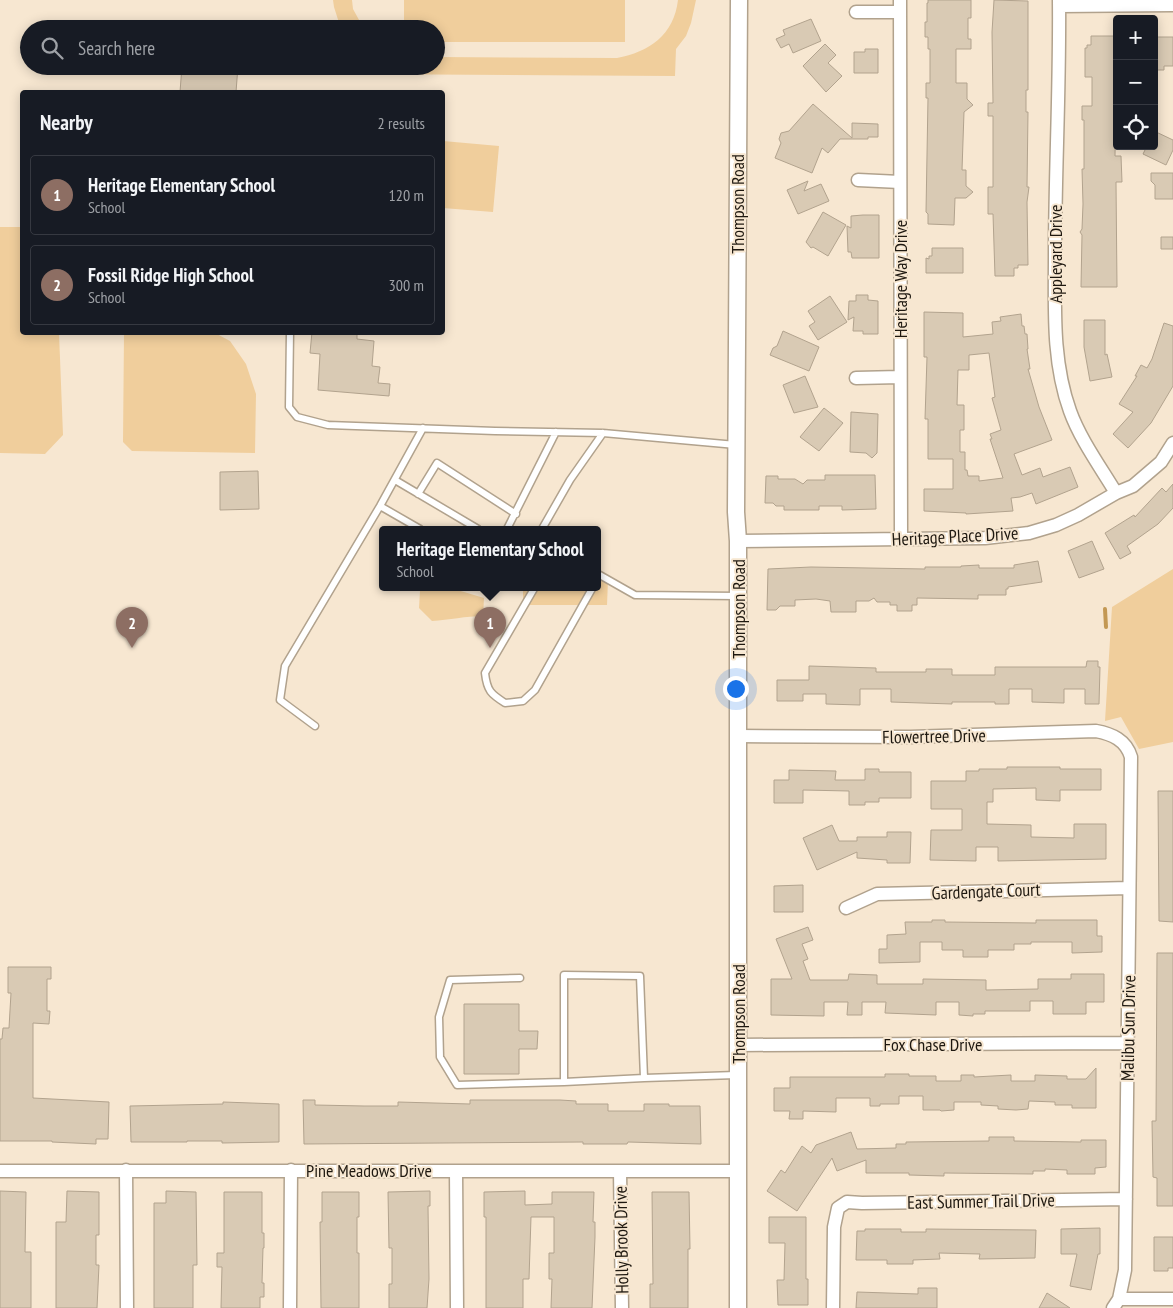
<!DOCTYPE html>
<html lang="en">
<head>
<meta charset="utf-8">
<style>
  :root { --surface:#171b24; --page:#242831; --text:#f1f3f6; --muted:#9ea1a6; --line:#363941; --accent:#b2a9e1 }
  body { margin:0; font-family:"PT Sans Narrow",sans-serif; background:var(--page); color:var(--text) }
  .controls { position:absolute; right:15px; top:15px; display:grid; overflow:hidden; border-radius:5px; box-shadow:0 2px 12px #0003 }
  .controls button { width:45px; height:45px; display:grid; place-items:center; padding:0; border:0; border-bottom:1px solid var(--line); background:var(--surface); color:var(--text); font:25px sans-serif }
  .you { position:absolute; left:735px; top:688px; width:18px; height:18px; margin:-12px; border:4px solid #fff; border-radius:50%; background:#1a73e8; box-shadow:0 0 0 8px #1a73e833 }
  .badge { display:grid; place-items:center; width:32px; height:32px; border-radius:50%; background:var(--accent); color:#fff; font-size:16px; font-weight:700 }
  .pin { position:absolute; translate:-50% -41px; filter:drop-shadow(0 1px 2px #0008) }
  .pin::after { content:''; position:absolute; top:26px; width:18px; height:15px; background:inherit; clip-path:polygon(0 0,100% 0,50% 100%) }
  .popup { position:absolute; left:379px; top:526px; width:222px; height:65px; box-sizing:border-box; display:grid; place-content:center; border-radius:5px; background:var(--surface); filter:drop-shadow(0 1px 4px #0005); font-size:16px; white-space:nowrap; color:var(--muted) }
  .popup b { font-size:19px; color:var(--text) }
  .popup::after { content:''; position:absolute; left:50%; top:100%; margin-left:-10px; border:10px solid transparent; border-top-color:var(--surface) }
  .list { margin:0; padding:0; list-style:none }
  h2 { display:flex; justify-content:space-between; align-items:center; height:65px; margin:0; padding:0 20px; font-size:21px }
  h2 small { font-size:16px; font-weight:400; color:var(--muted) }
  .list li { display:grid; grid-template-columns:32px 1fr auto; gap:15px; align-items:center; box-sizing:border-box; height:80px; margin:0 10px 10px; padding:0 10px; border:1px solid var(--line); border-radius:5px }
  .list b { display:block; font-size:19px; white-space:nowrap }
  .list p { margin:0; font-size:16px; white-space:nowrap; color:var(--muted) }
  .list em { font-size:16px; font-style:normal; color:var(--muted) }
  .icon { flex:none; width:28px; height:28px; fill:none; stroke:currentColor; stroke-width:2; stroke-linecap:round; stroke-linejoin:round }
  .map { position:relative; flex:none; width:1173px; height:1308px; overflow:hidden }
  .search { position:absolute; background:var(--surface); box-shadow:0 2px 12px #0003; left:20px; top:20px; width:425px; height:55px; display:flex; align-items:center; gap:12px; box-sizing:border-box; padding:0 18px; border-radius:28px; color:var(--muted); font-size:19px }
  .panel { position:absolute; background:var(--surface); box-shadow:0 2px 12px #0003; left:20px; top:90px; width:425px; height:245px; border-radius:5px }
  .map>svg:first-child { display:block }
</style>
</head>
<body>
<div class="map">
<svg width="1173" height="1308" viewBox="0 0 1173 1308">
  <rect width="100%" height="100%" fill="#f7e7d1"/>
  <path fill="#f0ce9c" d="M333,0H352L353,9L364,29H341L334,7Z
    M404,0H625V42H436V29H404Z
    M678,0H696L691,23L686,36L676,49L675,76L352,74V66H436V57L617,58C649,52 674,35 678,0Z
    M443,141L499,146L493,212L443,208Z
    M0,227H22V332L59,333L63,435L45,454L0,453Z
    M124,333H215L230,341L246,364L256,394L255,453L132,451L123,442Z
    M1173,569V742L1139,749L1121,717L1105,721L1112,607Z
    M598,580H608L607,605H523V587H598Z
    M425,588L454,589L484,598L483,616C466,616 449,620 432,621L419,608L420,591Z"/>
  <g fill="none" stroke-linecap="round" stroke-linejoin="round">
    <path stroke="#c39853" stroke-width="4" d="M1105,609L1106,627"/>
  </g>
  <path fill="#d9cab4" stroke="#b2a38e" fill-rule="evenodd" d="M928,0H971V18H968V39H971V49H956V83H967V99L973,105L964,112L962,170H966V186L973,192L966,198H955L954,225L928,224V214L926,212L928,98H926V83H930V49H928V37H925V22H927V3H928Z
    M994,0L1028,1V90H1026V112H1028L1027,187H1029L1027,202L1028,265H1018V268H1014V276H995L993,214H988V187H993V116H988V103H993L992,32Z
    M811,19L821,41L793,53L789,44L781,48L776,39L785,35L783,30Z
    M1091,36H1117L1115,156H1121L1122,182H1116L1117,287H1081L1082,235L1080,232L1082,229L1083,204L1082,169H1084V120H1082V106H1092V77H1085V48H1087V45H1091Z
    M1154,37H1173V66H1164V70H1154Z
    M825,44L836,55L828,63L842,76L826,92L803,66Z
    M865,49H878V73H854V52H865Z
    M182,66H238L236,92H180Z
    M813,104L852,138V123L878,124V137H868V139H840L828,153L822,148L812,173L775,158L781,143L779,139L781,133L789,131Z
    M1154,131L1173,140V150L1166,165L1143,154L1147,146H1154Z
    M1151,173H1173V199H1155V185L1151,181Z
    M808,181L804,191L821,184L829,201L798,214L787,190Z
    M823,212L846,225L828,256L813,247L811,248L806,242Z
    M863,215H879V258H852L851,252H848L847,226L851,228V216Z
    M1161,237H1173V249H1161Z
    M932,248H963V273H926V258L929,259V256H932Z
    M856,295H868V300L878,301V334H863V331H853L854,317L848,320L849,301H856Z
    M830,296L847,322L818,340L809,326L815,322L808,311Z
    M924,312L963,313V337L993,334L992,322L1001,321L1000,317L1021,314L1022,326H1024L1025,334H1027L1028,349H1027L1030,369H1028L1039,407L1052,440L1014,454L1022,475L1040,468L1043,477L1070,467L1078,487L1036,504L1032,493L1020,497L1011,498L1013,511L966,514V513L924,511V489H953V459H928V419H925L927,357H924ZM989,353L995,397L992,398L1001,430L990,434L992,439H990L1003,478L979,481V476H968L967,470H965V452H960V430H964V405H957L958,370H969V355Z
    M1084,320H1105V355L1107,354L1112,377L1090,381L1084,347Z
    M1164,323L1173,326V386L1151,423L1128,448L1113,434L1133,412L1119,404L1137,376H1135L1141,365L1147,368L1152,359Z
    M783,331L819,347L809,371L770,355L773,348L777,346Z
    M312,332H357V339L374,341L372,366L380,367L378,383L390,384L389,396L318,390L320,354L310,353Z
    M805,376L818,407L794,413L783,385Z
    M824,408L843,423L819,451L800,437Z
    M851,412L878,414L877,453L872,458L866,453L850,452Z
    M258,471L259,509L220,510V472Z
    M825,475H875L876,509L842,510V506H819V510H784V506H776L773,503H765L766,476H778V479H795L803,484L807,480H825Z
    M1173,484V508L1158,524L1127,546L1131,553L1120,559L1105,533L1134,515L1135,517L1162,488L1166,492Z
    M1092,541L1104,569L1079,578L1068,551Z
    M1038,561L1042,582L1008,587V589H1006V595H978V599L917,598V605H912V611H897V605H890V602H877L874,598L869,601H856V612H831L830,601L816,599L795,600V606H780L776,610H767L768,569L811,567L925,569V567H961V566L979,565V568H1014V565Z
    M1087,661H1098V667H1100L1099,704H1085V689H1064V703L1032,702V689H1009V704H995V702H952V704L891,702V689H860V705L826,704V694H803V701H777V680H809V666L876,668V672H926V669H952V675H995V667H1086Z
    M1007,767H1060V769H1101V790H1060V801L1036,800V788L993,789V802H987V824L1031,825V837L1074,838V824H1106V859L998,861V847H976V861L930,860L931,830H962V809H931V781H966V771H979V769H1007Z
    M865,769H879V772H911V798H879V802H865V805H849V791L803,790V803H774V780H789V770L836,771L835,780H865Z
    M1158,791H1173V922L1159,921Z
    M832,825L839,841H857V837H887V832H911L910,863H887V860L857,858V852L817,870L803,838Z
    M803,885V912H774V886Z
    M932,920H945V922L1036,923V920H1097V936H1102V952L1072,953V942H1031V944H1014V950H988V957H963V950H942V942H920V962L879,963V949H887V935L906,934L905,922H932Z
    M808,927L813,940L802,944L808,959L803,961L810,980H848L849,974L877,975V984H923V979L986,980V990L1038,989V979H1071V974H1104V1002H1086V1014H1053V1001H1030V1011H985V1014H973V1016L959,1015V1002H936V1015L885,1013L886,1002H862V1015H847L848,1002H824V1016L771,1015V979H792L776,939Z
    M1157,953H1173V1206H1157V1178L1153,1177L1152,1121H1156Z
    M8,967H51V979H47V1011H50L49,1024L33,1023V1098L109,1102L108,1139H96V1144L52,1142V1141H0V1039H2L3,1028H9L11,993H8Z
    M464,1004H519V1031H538L537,1049H519V1074H464Z
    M1096,1068V1108H1072V1105H1055V1102L1029,1101L1028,1109L1016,1110L998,1109V1106L981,1105V1102H954V1110L941,1111L940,1110H923V1096H899V1104H880V1106H870V1098H836V1112L803,1111V1119H789L790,1111H774V1088H790V1077H885V1074H909V1076H936V1081H961V1075H974V1077L1011,1075V1081H1035V1075L1067,1076V1079H1086Z
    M303,1100H315V1105L364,1106H398V1102L470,1104V1100H560L576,1101V1104H608V1111H644V1104H669V1106H700L701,1144L628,1142L627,1144H583V1142L304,1144Z
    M223,1102L279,1104V1142L222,1143V1141H187V1142H131L130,1106L223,1104Z
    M851,1132L857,1149L896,1148V1144H906V1142L989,1141V1137H1014V1141L1081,1142V1140H1106V1167L1095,1168V1174H1067V1170L1045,1169V1171H1033V1174L944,1173V1176L909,1175V1173H866V1160L837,1171L832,1158L797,1211L767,1191L781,1170L785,1173L802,1146L811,1153L816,1145Z
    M0,1191L26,1192L25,1252H31V1308H0Z
    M67,1191L99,1192V1235H96V1265H99L97,1308H56V1222H66Z
    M166,1191L196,1192L197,1265H193V1308H154V1203H166Z
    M430,1191V1206H428L429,1279L427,1308H389V1284H392V1248H389L388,1192Z
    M525,1191V1205L552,1204V1192H594L593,1222H595V1237L592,1308H551L552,1279H549V1253H554V1217H531L529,1279H523V1308H486V1217H484V1192Z
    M224,1192H262V1233H264V1248H263L262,1283H264V1297H260V1308H221L222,1267H217V1253H224Z
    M322,1192H359V1217H357V1253H359V1308H321L320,1222H322Z
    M652,1192H689L690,1249H688V1308H650V1284H653Z
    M769,1217H806V1279H808V1305H778L777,1280H784L785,1243H769Z
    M1100,1228V1254H1098L1091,1290L1070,1286L1077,1254H1061V1229Z
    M865,1229H901V1232H926V1229L1036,1230L1035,1258L979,1259L980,1254L939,1253L940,1259L913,1260V1264H887V1260H856L857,1231H865Z
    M1154,1237H1173V1268H1168V1271H1154Z
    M918,1288H937V1308H856L857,1292L918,1294Z
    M1047,1293L1070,1308H1039Z"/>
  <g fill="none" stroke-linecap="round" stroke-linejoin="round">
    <g stroke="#b1a28d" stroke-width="9">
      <path id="service" d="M290,332L289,407L297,417L328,425L495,431L603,433L736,445
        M395,480L478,529
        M418,494L437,463L516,514
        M380,506L420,529
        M507,529L556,432
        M542,529L570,480L603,433
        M598,574L635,595L738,596
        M535,587L485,673C487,691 491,694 505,703L523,701L535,690L593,587
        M315,726L280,700L285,666L380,506L423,428
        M520,978L450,980L439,1017L440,1057L457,1085L564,1082V975L640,976L644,1078L736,1075
        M564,1082L644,1078"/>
    </g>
    <g stroke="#b1a28d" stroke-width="15">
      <path id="minor" d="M900,0L901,539
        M1059,0C1060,86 1055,172 1055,257C1055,309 1052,361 1070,411C1080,439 1101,468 1116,493
        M1059,6L1173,5
        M856,12H900
        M858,180L900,182
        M856,378L900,377
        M738,541L985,538L1029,533L1056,525L1078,515L1116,493L1133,486L1161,462L1173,443
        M738,736L910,737L1096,731C1112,734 1126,740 1131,757L1125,1270L1119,1299L1113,1308
        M846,908L877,894L1129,888
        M738,1045L1127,1043
        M126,1170L127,1308
        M0,1171H738
        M456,1171L457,1308
        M620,1171L622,1308
        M1119,1299H1173
        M290,1308L291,1170
        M833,1308L834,1227L838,1208L847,1202L862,1203L1126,1199"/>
    </g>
    <g stroke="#b1a28d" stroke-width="19">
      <path id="tertiary" d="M738,1308V541L736,512L739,0"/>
    </g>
    <use href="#service" stroke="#fff" stroke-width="6"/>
    <use href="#minor" stroke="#fff" stroke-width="12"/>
    <use href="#tertiary" stroke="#fff" stroke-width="16"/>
  </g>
  <g text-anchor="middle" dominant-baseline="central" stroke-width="4" stroke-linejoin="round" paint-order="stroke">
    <g font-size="18" fill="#1e1810" stroke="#f7e7d1">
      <text transform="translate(737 204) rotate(-90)">Thompson Road</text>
      <text transform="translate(1055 254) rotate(-90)">Appleyard Drive</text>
      <text transform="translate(900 279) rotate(-90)">Heritage Way Drive</text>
      <text transform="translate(955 536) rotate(-3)">Heritage Place Drive</text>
      <text transform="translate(738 609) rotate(-90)">Thompson Road</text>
      <text transform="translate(934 736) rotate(-1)">Flowertree Drive</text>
      <text transform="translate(986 891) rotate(-2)">Gardengate Court</text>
      <text transform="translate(738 1014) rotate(-90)">Thompson Road</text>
      <text transform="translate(1128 1028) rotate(-89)">Malibu Sun Drive</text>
      <text x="933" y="1044">Fox Chase Drive</text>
      <text x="369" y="1170">Pine Meadows Drive</text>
      <text transform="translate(981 1201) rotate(-1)">East Summer Trail Drive</text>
      <text transform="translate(621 1240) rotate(-91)">Holly Brook Drive</text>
    </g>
  </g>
</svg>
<div class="controls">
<button>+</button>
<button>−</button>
<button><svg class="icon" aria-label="locate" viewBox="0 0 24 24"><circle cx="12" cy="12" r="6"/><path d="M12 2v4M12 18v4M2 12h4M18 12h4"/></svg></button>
</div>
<div class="you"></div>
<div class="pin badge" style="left:490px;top:648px;background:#8d6e63">1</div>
<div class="popup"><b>Heritage Elementary School</b>School</div>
<div class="pin badge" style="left:132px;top:648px;background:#8d6e63">2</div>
<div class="search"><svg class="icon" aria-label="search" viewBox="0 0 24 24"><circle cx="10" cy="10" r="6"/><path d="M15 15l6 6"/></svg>Search here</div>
<section class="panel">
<h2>Nearby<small>2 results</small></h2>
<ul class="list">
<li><span class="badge" style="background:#8d6e63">1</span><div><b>Heritage Elementary School</b><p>School</p></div><em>120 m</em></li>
<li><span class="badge" style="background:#8d6e63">2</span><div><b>Fossil Ridge High School</b><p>School</p></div><em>300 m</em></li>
</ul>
</section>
</div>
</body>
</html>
